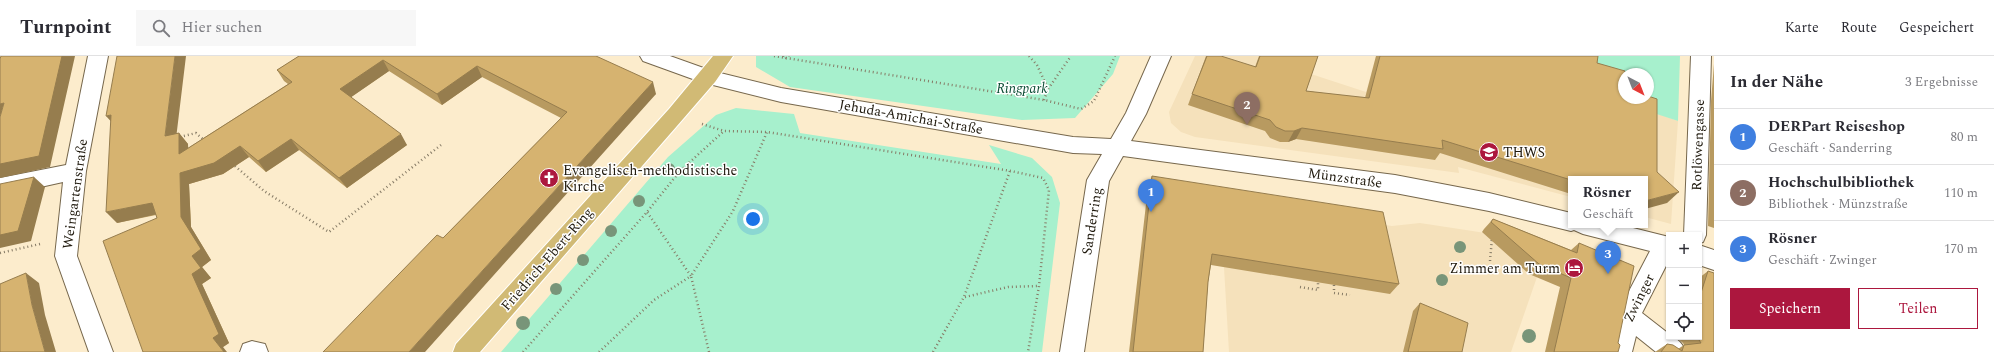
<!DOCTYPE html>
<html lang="de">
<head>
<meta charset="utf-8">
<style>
  :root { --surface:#fff; --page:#f7f7f7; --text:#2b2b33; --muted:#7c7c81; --line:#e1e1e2; --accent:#ac173e }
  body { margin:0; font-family:Spectral,serif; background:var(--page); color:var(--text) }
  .controls { position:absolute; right:12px; bottom:12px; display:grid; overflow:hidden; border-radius:0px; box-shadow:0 1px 3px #0004 }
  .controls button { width:36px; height:36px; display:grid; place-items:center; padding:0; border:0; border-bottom:1px solid var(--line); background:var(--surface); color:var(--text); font:20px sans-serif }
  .compass { position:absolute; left:1618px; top:12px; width:36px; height:36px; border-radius:50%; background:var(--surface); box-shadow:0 1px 3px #0004; rotate:138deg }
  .you { position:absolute; left:753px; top:163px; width:14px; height:14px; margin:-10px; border:3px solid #fff; border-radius:50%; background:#1a73e8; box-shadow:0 0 0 6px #1a73e833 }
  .badge { display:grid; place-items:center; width:26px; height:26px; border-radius:50%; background:var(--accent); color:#fff; font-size:13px; font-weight:700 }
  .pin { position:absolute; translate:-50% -33px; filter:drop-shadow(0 1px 2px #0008) }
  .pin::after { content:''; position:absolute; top:21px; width:14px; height:12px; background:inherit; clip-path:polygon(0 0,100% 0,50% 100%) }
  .popup { position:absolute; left:1568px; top:120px; width:80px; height:52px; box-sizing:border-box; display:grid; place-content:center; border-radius:0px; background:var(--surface); filter:drop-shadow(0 1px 3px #0005); font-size:13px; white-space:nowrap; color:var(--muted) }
  .popup b { font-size:15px; color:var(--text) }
  .popup::after { content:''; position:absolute; left:50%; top:100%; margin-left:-8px; border:8px solid transparent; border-top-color:var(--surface) }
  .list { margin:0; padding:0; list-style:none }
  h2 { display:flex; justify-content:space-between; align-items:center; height:52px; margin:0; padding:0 16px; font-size:17px }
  h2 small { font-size:13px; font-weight:400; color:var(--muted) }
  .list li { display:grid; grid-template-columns:26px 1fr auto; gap:12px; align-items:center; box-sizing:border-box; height:56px; padding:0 16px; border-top:1px solid var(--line) }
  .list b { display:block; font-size:15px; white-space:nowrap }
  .list p { margin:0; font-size:13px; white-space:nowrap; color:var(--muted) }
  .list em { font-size:13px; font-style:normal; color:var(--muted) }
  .actions { display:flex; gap:8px; padding:12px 16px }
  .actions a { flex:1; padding:9px 0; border:1px solid var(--accent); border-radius:0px; text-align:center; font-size:14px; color:var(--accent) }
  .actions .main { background:var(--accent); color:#fff }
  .icon { flex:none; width:22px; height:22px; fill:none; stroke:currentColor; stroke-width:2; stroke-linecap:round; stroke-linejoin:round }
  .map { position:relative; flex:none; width:1714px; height:296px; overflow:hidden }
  header { display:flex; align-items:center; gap:24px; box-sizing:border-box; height:56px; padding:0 20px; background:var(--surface); border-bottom:1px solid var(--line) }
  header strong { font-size:19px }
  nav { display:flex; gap:22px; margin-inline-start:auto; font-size:14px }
  .search { width:280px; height:36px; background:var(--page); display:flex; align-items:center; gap:10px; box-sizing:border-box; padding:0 14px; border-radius:0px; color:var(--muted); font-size:15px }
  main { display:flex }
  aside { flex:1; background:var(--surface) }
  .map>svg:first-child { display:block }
</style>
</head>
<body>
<header>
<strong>Turnpoint</strong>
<div class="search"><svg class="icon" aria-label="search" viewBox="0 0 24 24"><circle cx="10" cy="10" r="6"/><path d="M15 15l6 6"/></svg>Hier suchen</div>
<nav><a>Karte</a><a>Route</a><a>Gespeichert</a></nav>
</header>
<main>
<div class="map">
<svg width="1714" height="296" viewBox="0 0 1714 296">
  <rect width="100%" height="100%" fill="#fceccc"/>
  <path fill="#f5e1bb" d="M1195,0H1316L1311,18L1366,36L1376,0L1587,32L1678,65L1671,168L1645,161V123H1571V141L1458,111L1459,117L1195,81L1181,76L1171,67L1169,56Z
    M1220,144L1392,170L1420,167L1492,178L1523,212L1537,221L1511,296H1229Z"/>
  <path fill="#a7f0cd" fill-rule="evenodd" d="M756,0H1120L1113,18L1075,62L1022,64L790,31L756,11Z
    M1558,0H1680L1678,65L1614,44ZM1624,18H1648V42H1624Z
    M736,52L794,58L800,77L1001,108L989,89L1032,102L1052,121L1060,147L1042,296H501L668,101L716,59Z"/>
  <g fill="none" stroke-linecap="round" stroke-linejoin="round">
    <g stroke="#76674c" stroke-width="2">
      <path id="minor" d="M88,0H108L86,115L77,200L113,296H89L55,200L63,126L0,140V122L66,109Z
        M640,0H670L712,15L781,32L1073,81L1111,83L1126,57L1151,0H1171L1146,58L1131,85L1395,119L1489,137L1571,157V169H1621L1669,181V204L1642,257L1669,278V281C1678,281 1683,289 1686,296H1656L1636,280L1632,296H1608L1616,260L1650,195L1583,178L1574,174L1571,175L1489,155L1395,137L1123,100L1109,125L1084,296H1060L1087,124L1102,98L1073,97L781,46L701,26L643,5Z
        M1691,0H1711L1706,179L1703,186L1699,187V179H1684Z
        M1699,189L1714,194V214L1699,209Z
        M252,285L265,288L268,296H240L243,288Z"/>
    </g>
    <g stroke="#fff" stroke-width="2">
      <path id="major" d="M713,0H733L715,26L683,63L480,296H453L456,288L669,53Z"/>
    </g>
    <path stroke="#867b66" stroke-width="2.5" stroke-dasharray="1 3" stroke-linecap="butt" d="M774,0L1044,44L1081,53L1094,45L1115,0
      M783,0L785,3L789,0
      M1029,0L1037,9L1048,33
      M1044,44L1048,33L1071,0
      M702,68L724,75L767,76L1011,115L1043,122L1049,134L1039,230L1028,296
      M180,81L196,77L205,85
      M235,110L264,135L329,176L441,89
      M0,197L40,188
      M1490,205L1492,182
      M1334,229V237L1350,239
      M1300,231L1318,234V226
      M965,241L1008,231L1039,230
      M523,296L647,156L680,115L724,75
      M599,296L654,244L691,220L647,156
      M709,296L691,220L733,155L767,76
      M933,296L964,241L1010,115"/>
    <use href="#minor" fill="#fff" fill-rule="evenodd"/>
    <use href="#major" fill="#d1ba75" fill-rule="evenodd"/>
  </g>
  <g fill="#789579">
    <circle cx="669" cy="113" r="6"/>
    <circle cx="639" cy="145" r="6"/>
    <circle cx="611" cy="175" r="6"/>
    <circle cx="1460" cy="191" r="6"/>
    <circle cx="583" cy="204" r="6"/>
    <circle cx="1442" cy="224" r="6"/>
    <circle cx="556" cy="233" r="6"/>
    <circle cx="523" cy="267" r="7"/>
    <circle cx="1529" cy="280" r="7"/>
  </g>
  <path fill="#b89a60" d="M299,0H596L656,38L443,182L561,62L482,21L442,49L389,15L351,41L407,89L347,132L299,94L266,116L249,101L223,118L189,128L191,171L211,204L202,211L211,222L202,228L229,287L223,291L143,296L157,162L156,159L117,167L176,77H179L188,88V92L288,28L284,25L277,14Z
    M1206,0L1255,11L1259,0H1318L1306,35L1365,42L1376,0H1598L1597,7L1624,18V42L1657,116L1667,147L1645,123H1571V138L1440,97L1435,104L1296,83L1288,86H1280L1270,82L1265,75L1188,49Z
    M1714,8V172L1708,170L1711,45Z
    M1152,120L1399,228L1390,238L1211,209L1208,226L1203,296H1129L1148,131Z
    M1493,163L1571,194L1579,187L1618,287V296H1545L1560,231L1529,218L1482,176L1484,173Z
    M1708,215L1714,296H1655L1667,288L1678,293L1684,289L1683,287L1677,282V281H1699V222Z
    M1420,247L1462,296H1403L1413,255Z"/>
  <path fill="#967d4e" d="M62,0H75L50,111L0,122V108Z
    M175,0H186L175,91L165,80Z
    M383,4L389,15L347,44L340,33Z
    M477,10L482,21L442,49L437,38Z
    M653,26L656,38L425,296H409Z
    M4,47L0,61V48Z
    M111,59L116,71L106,60Z
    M1302,72L1296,83L1288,86L1294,75Z
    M179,77L188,88L189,109L179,98Z
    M401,78L407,89L347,132L339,122Z
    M291,83L299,94L266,116L258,105Z
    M240,90L249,101L223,118L189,128L191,171L211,204L202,211L211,222L202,228L229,287L223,291L227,296H224L213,282L192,218V200L181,161L180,117Z
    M34,121L45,131L31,185L0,192V179Z
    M1679,136L1667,147L1645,153V145Z
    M152,147L162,157L117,167L106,156Z
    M26,217L39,227L45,259L56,296H45L32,249Z"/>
  <path fill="#d6b370" stroke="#967d4e" d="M1,0H62L39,100L0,108V61L4,47L0,48V3Z
    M117,0H175L165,80L179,77V98L292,26L277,14L299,0H596L653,26L409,296H323L437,179L443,182L567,56L477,10L437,38L383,4L340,33L401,78L339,122L291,83L258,105L240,90L214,107L180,117L181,161L201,193L192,200L201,212L192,218L219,278L213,282L224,296H143L103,185L157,162L152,147L106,156L111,59L106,60Z
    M1207,0H1221L1256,11L1260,0H1318L1306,35L1369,42L1380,0H1598L1597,7L1625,15L1624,42H1648V40L1657,43V116L1679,136L1645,145V123H1571V124L1442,84L1443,93L1302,72L1294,75H1285L1276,71L1270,64L1192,38Z
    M1152,120L1383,156L1399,228L1212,198L1208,226L1203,296H1133Z
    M34,121L18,175L0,179V128Z
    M1493,163L1577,197L1579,187L1634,210L1618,287L1620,289L1618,296H1554L1571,222L1539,208L1491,166Z
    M1708,215L1714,217V296H1661L1667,288L1673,289L1682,295L1684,289L1701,287L1697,281H1699V243Z
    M26,217L32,249L45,296H0V228Z
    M1420,247L1468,267L1462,296H1408Z"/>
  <defs>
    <g id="university-disc" transform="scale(1)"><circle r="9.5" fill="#ac173e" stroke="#fff"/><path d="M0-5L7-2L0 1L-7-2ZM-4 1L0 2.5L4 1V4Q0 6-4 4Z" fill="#fff"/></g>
    <g id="church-disc" transform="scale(1)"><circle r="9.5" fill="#ac173e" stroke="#fff"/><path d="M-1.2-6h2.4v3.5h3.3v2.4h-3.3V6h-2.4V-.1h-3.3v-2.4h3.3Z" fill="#fff"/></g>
    <g id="hotel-disc" transform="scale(1)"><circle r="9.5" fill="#ac173e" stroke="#fff"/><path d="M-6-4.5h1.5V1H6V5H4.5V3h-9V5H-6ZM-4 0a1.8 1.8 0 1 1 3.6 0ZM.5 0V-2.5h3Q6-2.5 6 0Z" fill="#fff"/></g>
  </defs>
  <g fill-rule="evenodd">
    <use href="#university-disc" x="1489" y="96"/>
    <use href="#church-disc" x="549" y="122"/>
    <use href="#hotel-disc" x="1574" y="212"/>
  </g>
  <g text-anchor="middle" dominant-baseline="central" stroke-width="3" stroke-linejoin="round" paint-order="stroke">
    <g font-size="14" font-style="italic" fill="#0c4d35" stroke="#fff">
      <text x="1022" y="32">Ringpark</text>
    </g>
    <g font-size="14" fill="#201a0e" stroke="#fff">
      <text transform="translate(911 61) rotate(10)">Jehuda-Amichai-Straße</text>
      <text transform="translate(1698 89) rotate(-88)">Rotlöwengasse</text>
      <text transform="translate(1345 122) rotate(8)">Münzstraße</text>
      <text transform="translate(75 138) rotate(-82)">Weingartenstraße</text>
      <text transform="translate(1092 165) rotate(-81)">Sanderring</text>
      <text transform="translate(547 203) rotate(-49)">Friedrich-Ebert-Ring</text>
      <text transform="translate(1639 242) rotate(-64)">Zwinger</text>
    </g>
    <g font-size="14" fill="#201a0e" stroke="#fff" text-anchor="start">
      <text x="1503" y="96">THWS</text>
      <text x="563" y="114">Evangelisch-methodistische<tspan x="563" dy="16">Kirche</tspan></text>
      <text x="1560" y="212" text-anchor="end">Zimmer am Turm</text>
    </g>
  </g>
</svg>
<div class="controls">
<button>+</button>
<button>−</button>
<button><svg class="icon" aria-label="locate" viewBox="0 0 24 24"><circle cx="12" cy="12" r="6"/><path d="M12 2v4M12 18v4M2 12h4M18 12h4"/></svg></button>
</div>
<svg class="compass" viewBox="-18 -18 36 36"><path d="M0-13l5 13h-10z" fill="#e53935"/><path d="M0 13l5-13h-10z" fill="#7c7c81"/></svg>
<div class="you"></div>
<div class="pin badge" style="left:1151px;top:156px;background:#3f7fe0">1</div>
<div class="pin badge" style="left:1247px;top:69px;background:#8d6e63">2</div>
<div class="pin badge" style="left:1608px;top:218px;background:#3f7fe0">3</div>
<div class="popup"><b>Rösner</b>Geschäft</div>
</div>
<aside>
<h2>In der Nähe<small>3 Ergebnisse</small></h2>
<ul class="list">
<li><span class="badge" style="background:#3f7fe0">1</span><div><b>DERPart Reiseshop</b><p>Geschäft · Sanderring</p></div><em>80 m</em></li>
<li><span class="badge" style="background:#8d6e63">2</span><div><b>Hochschulbibliothek</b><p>Bibliothek · Münzstraße</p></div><em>110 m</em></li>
<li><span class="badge" style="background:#3f7fe0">3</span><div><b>Rösner</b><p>Geschäft · Zwinger</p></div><em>170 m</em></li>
</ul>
<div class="actions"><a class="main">Speichern</a><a>Teilen</a></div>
</aside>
</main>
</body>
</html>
